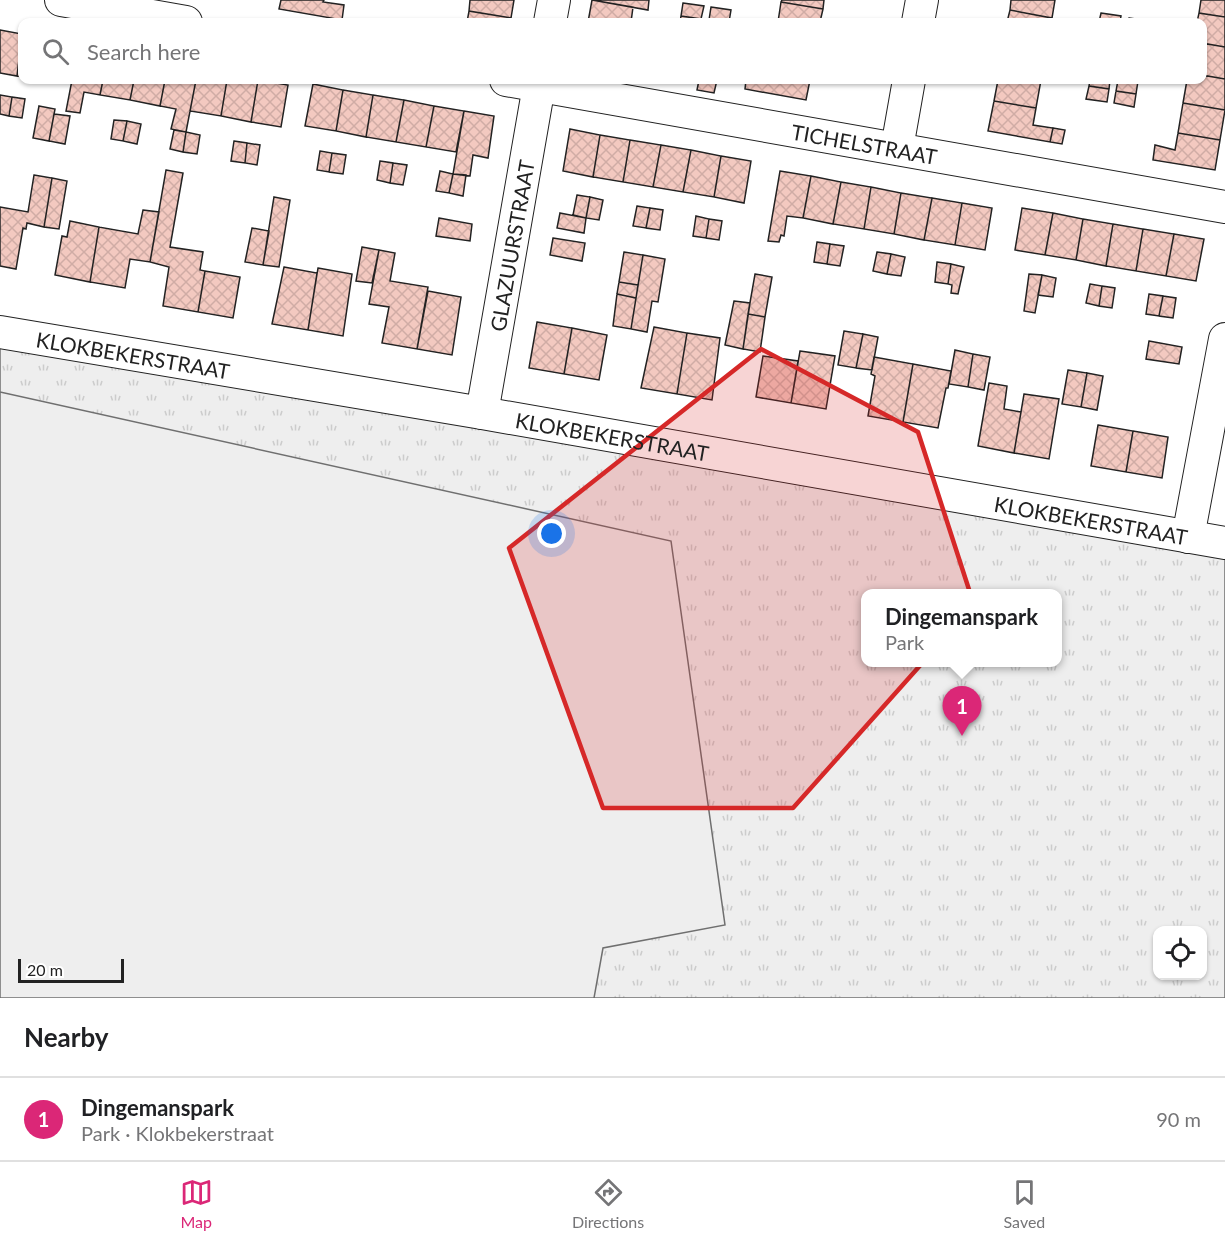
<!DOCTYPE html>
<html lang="en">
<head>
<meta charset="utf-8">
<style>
  :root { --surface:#fff; --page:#f6f6f6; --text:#202124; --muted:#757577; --line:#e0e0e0; --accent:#db2777 }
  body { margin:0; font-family:Lato,sans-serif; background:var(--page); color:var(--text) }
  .controls { position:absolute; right:18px; bottom:18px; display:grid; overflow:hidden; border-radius:12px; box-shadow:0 2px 4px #0004 }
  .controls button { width:54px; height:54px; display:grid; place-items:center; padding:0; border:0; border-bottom:2px solid var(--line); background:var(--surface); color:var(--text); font:30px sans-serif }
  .scale { position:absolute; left:18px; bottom:15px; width:106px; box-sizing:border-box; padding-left:6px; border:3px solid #222; border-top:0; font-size:16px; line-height:21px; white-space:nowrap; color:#222; -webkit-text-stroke:4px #fff; paint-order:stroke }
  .you { position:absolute; left:552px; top:534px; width:21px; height:21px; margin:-15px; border:4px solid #fff; border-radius:50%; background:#1a73e8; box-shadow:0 0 0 9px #1a73e833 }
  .badge { display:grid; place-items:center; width:39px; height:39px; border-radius:50%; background:var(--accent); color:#fff; font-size:20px; font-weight:700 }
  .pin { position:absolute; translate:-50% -50px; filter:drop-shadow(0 2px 3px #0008) }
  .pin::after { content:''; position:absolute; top:32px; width:21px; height:18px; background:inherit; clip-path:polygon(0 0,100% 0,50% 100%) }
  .popup { position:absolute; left:861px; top:589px; width:201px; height:78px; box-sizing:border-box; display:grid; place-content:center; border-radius:12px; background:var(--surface); filter:drop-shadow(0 2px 4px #0005); font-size:20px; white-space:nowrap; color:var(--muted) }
  .popup b { font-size:22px; color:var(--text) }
  .popup::after { content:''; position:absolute; left:50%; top:100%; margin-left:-12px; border:12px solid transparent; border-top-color:var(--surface) }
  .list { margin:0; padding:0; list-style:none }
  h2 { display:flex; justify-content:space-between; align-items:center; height:78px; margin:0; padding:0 24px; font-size:26px }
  h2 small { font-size:20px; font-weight:400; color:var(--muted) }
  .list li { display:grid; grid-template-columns:39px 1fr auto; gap:18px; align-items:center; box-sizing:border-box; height:84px; padding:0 24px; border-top:2px solid var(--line) }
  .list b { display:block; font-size:22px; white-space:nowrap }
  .list p { margin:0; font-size:20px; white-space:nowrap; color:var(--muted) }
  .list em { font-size:20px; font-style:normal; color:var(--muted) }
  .icon { flex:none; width:33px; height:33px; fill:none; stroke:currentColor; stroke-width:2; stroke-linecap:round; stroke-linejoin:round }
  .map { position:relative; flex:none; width:1225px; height:998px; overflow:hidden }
  .search { position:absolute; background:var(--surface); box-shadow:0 2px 4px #0004; left:18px; right:18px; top:18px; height:66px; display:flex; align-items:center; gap:15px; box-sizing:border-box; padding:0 21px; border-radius:12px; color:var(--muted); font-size:22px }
  .sheet { height:162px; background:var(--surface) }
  nav { display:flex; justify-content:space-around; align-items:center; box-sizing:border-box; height:84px; border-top:2px solid var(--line); background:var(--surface); font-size:16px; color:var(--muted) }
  nav a { display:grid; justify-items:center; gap:3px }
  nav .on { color:var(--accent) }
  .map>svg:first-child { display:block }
</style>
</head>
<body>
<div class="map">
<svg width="1225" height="998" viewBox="0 0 1225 998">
  <defs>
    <pattern id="park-tufts" width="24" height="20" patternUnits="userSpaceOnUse" patternTransform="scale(1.5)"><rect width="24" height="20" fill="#eee"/><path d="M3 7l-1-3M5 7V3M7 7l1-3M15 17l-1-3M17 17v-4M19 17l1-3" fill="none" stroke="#ccc"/></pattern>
    <pattern id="building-cross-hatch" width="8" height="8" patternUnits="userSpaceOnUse" patternTransform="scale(1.5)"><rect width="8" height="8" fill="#f3c9c0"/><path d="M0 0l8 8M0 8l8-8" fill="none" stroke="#d0aca5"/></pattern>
  </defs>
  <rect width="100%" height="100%" fill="#fff"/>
  <path fill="#eee" stroke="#6f6f6f" stroke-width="1.5" fill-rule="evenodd" d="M0,334L1225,553V998H0ZM866,594H1058V662H866ZM1158,930H1202V976H1158Z"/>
  <path fill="url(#park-tufts)" stroke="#6f6f6f" stroke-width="1.5" fill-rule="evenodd" d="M0,333L1225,547V998H594L603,948L725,925L671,541L0,392ZM866,594H1058V662H866ZM1158,930H1202V976H1158Z"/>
  <path fill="url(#building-cross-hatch)" stroke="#222" stroke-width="1.5" d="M281,0H324L323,2L344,5L342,20L279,9Z
    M470,0H514L511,18L469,11Z
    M592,0L633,7L631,22H588Z
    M592,0H649L648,10Z
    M782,0H824L823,9L781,2Z
    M1011,0H1055L1052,18L1010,10Z
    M1201,0H1225V17L1199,13Z
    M781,2L823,9L820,22H778Z
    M683,3L704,6L701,19L681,16Z
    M711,7L731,10L729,22L709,20Z
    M1010,10L1052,18L1051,22H1007Z
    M469,11L511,18L510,22H467Z
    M1101,13L1121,16L1120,22H1099Z
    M1199,13L1225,17V47L1202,43V22H1197Z
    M681,16L701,19V22H680Z
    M1129,18L1149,21V22H1128Z
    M0,30L22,34L17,76L0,73Z
    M22,41V77L17,76Z
    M1202,43L1225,47V79L1202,75Z
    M1202,75L1225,79V110L1183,103L1187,80H1202Z
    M72,80H103L100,95L84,92L80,113L66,111Z
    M103,80H134L130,100L100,95Z
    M134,80H165L160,106L130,100Z
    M165,80H196L186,132L171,129L176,109L160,106Z
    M196,80H227L221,116L190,111Z
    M227,80H258L251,122L221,116Z
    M258,80L288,85L281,127L251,122Z
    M699,80H717L714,93L697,90Z
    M746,80L768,81L810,80L806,100L745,89Z
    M998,80H1041L1036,108L994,101Z
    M1090,80H1110L1109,89L1089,86Z
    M1118,80L1138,81L1136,94L1116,91Z
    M313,84L343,90L336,131L305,126Z
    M1089,86L1109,89L1107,102L1086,99Z
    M343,90L373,95L366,137L336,131Z
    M1116,91L1136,94L1134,107L1114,103Z
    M0,95L12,97L9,116L0,114Z
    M373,95L404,100L396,142L366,137Z
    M12,97L25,99L22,118L9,116Z
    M404,100L434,106L426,147L396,142Z
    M994,101L1036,108L1033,125L1053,128L1050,142L988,131Z
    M1183,103L1225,110L1220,140L1178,133Z
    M39,106L55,109L49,141L33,138Z
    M434,106L464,111L456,152L426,147Z
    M464,111L494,116L488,158L473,155L470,176L453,174Z
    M54,114L70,116L65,144L49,141Z
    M114,120L127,121L123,141L111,139Z
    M127,121L141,124L137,144L123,141Z
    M1053,128L1065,130L1062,144L1050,142Z
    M570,129L600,135L593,177L563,171Z
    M174,130L186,132L183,152L170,149Z
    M186,132L200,135L197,154L183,152Z
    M1178,133L1220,140L1215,170L1153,160L1155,145L1175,150Z
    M600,135L630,140L623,182L593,177Z
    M630,140L661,145L653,187L623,182Z
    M234,141L247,143L245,163L231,161Z
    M247,143L260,145L257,165L245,163Z
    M661,145L691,150L683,192L653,187Z
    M691,150L721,156L714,197L683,192Z
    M320,151L332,153L329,172L317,170Z
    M332,153L346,155L343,174L329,172Z
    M721,156L751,161L744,203L714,197Z
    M380,161L393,163L390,183L377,180Z
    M393,163L407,165L403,185L390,183Z
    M166,170L183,173L170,247L203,252L200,270L205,271L198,312L163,306L169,267L150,262Z
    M440,171L453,174L449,193L436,191Z
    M780,171L811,176L803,218L787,216L784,236L781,235L779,242L768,241Z
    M453,174L466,175L463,196L449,193Z
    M34,175L52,178L44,227L27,223L26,229L23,228L16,269L0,266V207L28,212Z
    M811,176L841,182L833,224L803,218Z
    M52,178L67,181L59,229L44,227Z
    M841,182L871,187L864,229L833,224Z
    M871,187L901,193L894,234L864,229Z
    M901,193L932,198L924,240L894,234Z
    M577,195L590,197L586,218L573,215Z
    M274,197L290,200L279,267L263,265Z
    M590,197L603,200L599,220L586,218Z
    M932,198L962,203L955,245L924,240Z
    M962,203L992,208L985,250L955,245Z
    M637,206L650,208L646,228L633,226Z
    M650,208L663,210L660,230L646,228Z
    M1022,208L1053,213L1045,255L1015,250Z
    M143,210L159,212L150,262L130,259L125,288L90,282L99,227L138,234Z
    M560,213L586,218L584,233L557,228Z
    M1053,213L1083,219L1076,260L1045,255Z
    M696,216L709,219L706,238L693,236Z
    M439,218L472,224L470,241L436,236Z
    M709,219L722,221L719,240L706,238Z
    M1083,219L1113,224L1106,266L1076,260Z
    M70,221L99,227L90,282L55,275L62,236L67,237Z
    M1113,224L1143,229L1136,271L1106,266Z
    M252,228L269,231L263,265L245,262Z
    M1143,229L1174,234L1166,276L1136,271Z
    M1174,234L1204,239L1196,281L1166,276Z
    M553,238L585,243L582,261L550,255Z
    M817,242L830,244L827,264L814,262Z
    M830,244L844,246L840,266L827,264Z
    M362,247L379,250L372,283L356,281Z
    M379,250L395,253L390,281L428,287L417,349L382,343L389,307L369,304Z
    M624,252L643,255L638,285L619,282Z
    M877,252L891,254L887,274L873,271Z
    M891,254L905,257L901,276L887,274Z
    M643,255L665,259L658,302L652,301L647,332L631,329Z
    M937,262L951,264L948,284L935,282Z
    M951,264L964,267L958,294L951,293L952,285L948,284Z
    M284,267L317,273L308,330L272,324Z
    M318,268L352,274L343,336L308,330Z
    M205,271L240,277L233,318L198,312Z
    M755,274L772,277L765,317L748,314Z
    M1029,274L1042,275L1035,313L1024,311Z
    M1042,275L1056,278L1053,297L1038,295Z
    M619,282L638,285L636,298L617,294Z
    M1090,284L1102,286L1099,306L1086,303Z
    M1102,286L1115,288L1112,308L1099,306Z
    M428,291L461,297L452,355L417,349Z
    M617,294L636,298L631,329L613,326Z
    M1149,294L1163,296L1159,316L1146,314Z
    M1163,296L1176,298L1173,318L1159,316Z
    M734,301L750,303L743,349L725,345Z
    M748,314L765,317L760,352L743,349Z
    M537,322L572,328L564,374L529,368Z
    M654,327L687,333L677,394L641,388Z
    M572,328L607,335L599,380L564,374Z
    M844,331L863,334L856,368L838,365Z
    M687,333L720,338L712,400L677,394Z
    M863,334L878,337L872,370L856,368Z
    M1149,341L1182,347L1179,364L1146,359Z
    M955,350L973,354L968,387L949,384Z
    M800,351L835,356L826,409L791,403Z
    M973,354L990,357L984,390L968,387Z
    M763,356L798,361L791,403L756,397Z
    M874,357L913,364L903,422L868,416L875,376L871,374Z
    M913,364L951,371L948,388H946L938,428L903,422Z
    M1068,370L1087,373L1081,407L1062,404Z
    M1087,373L1103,376L1097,410L1081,407Z
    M989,383L1007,386L1004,409L1021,412L1014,453L978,446Z
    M1024,394L1059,399L1049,459L1014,453Z
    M1098,425L1133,431L1126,472L1091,466Z
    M1133,431L1168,437L1162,478L1126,472Z"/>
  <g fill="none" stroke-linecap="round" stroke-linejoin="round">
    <g stroke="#222" stroke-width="34">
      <g id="minor">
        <path d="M61,0L186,22"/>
        <path d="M550,22L554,0"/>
        <path d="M918,22L922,0"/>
        <path id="s1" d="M506,80L1225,207"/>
        <path d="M897,148L909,80"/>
        <path id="s2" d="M0,332L482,413L1225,543"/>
        <path id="s3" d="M482,413L540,80"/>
        <path d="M1188,537L1225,339"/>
      </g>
    </g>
    <use href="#minor" stroke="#fff" stroke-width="32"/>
  </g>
  <path fill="#d62828" fill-opacity="0.2" stroke="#d62828" stroke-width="4.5" stroke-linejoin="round" d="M761,349L918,432L974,605L793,808H603L509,548Z"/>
  <g text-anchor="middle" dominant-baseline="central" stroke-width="4.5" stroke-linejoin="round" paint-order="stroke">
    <g font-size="21" fill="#222" stroke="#fff">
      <text stroke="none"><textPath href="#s1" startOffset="364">TICHELSTRAAT</textPath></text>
      <text stroke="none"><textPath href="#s3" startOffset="170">GLAZUURSTRAAT</textPath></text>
      <text stroke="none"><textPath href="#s2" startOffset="135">KLOKBEKERSTRAAT</textPath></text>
      <text stroke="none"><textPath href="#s2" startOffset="621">KLOKBEKERSTRAAT</textPath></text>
      <text stroke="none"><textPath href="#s2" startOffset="1107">KLOKBEKERSTRAAT</textPath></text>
    </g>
  </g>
</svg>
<div class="controls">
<button><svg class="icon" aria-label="locate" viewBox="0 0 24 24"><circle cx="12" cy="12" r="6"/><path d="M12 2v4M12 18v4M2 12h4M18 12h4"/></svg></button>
</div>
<div class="scale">20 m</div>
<div class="you"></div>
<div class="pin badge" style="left:962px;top:736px">1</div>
<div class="popup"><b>Dingemanspark</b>Park</div>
<div class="search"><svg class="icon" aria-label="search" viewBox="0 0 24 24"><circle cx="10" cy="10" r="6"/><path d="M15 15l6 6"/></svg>Search here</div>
</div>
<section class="sheet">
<h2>Nearby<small></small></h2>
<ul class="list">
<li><span class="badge">1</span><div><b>Dingemanspark</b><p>Park · Klokbekerstraat</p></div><em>90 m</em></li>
</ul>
</section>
<nav>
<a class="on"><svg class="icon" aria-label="map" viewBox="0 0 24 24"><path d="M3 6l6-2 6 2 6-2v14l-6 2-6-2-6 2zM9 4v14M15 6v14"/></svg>Map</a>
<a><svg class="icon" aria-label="directions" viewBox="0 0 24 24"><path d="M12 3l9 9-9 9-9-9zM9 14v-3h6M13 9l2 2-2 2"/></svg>Directions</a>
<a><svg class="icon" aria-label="saved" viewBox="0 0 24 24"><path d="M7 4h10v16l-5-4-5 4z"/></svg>Saved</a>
</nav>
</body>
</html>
